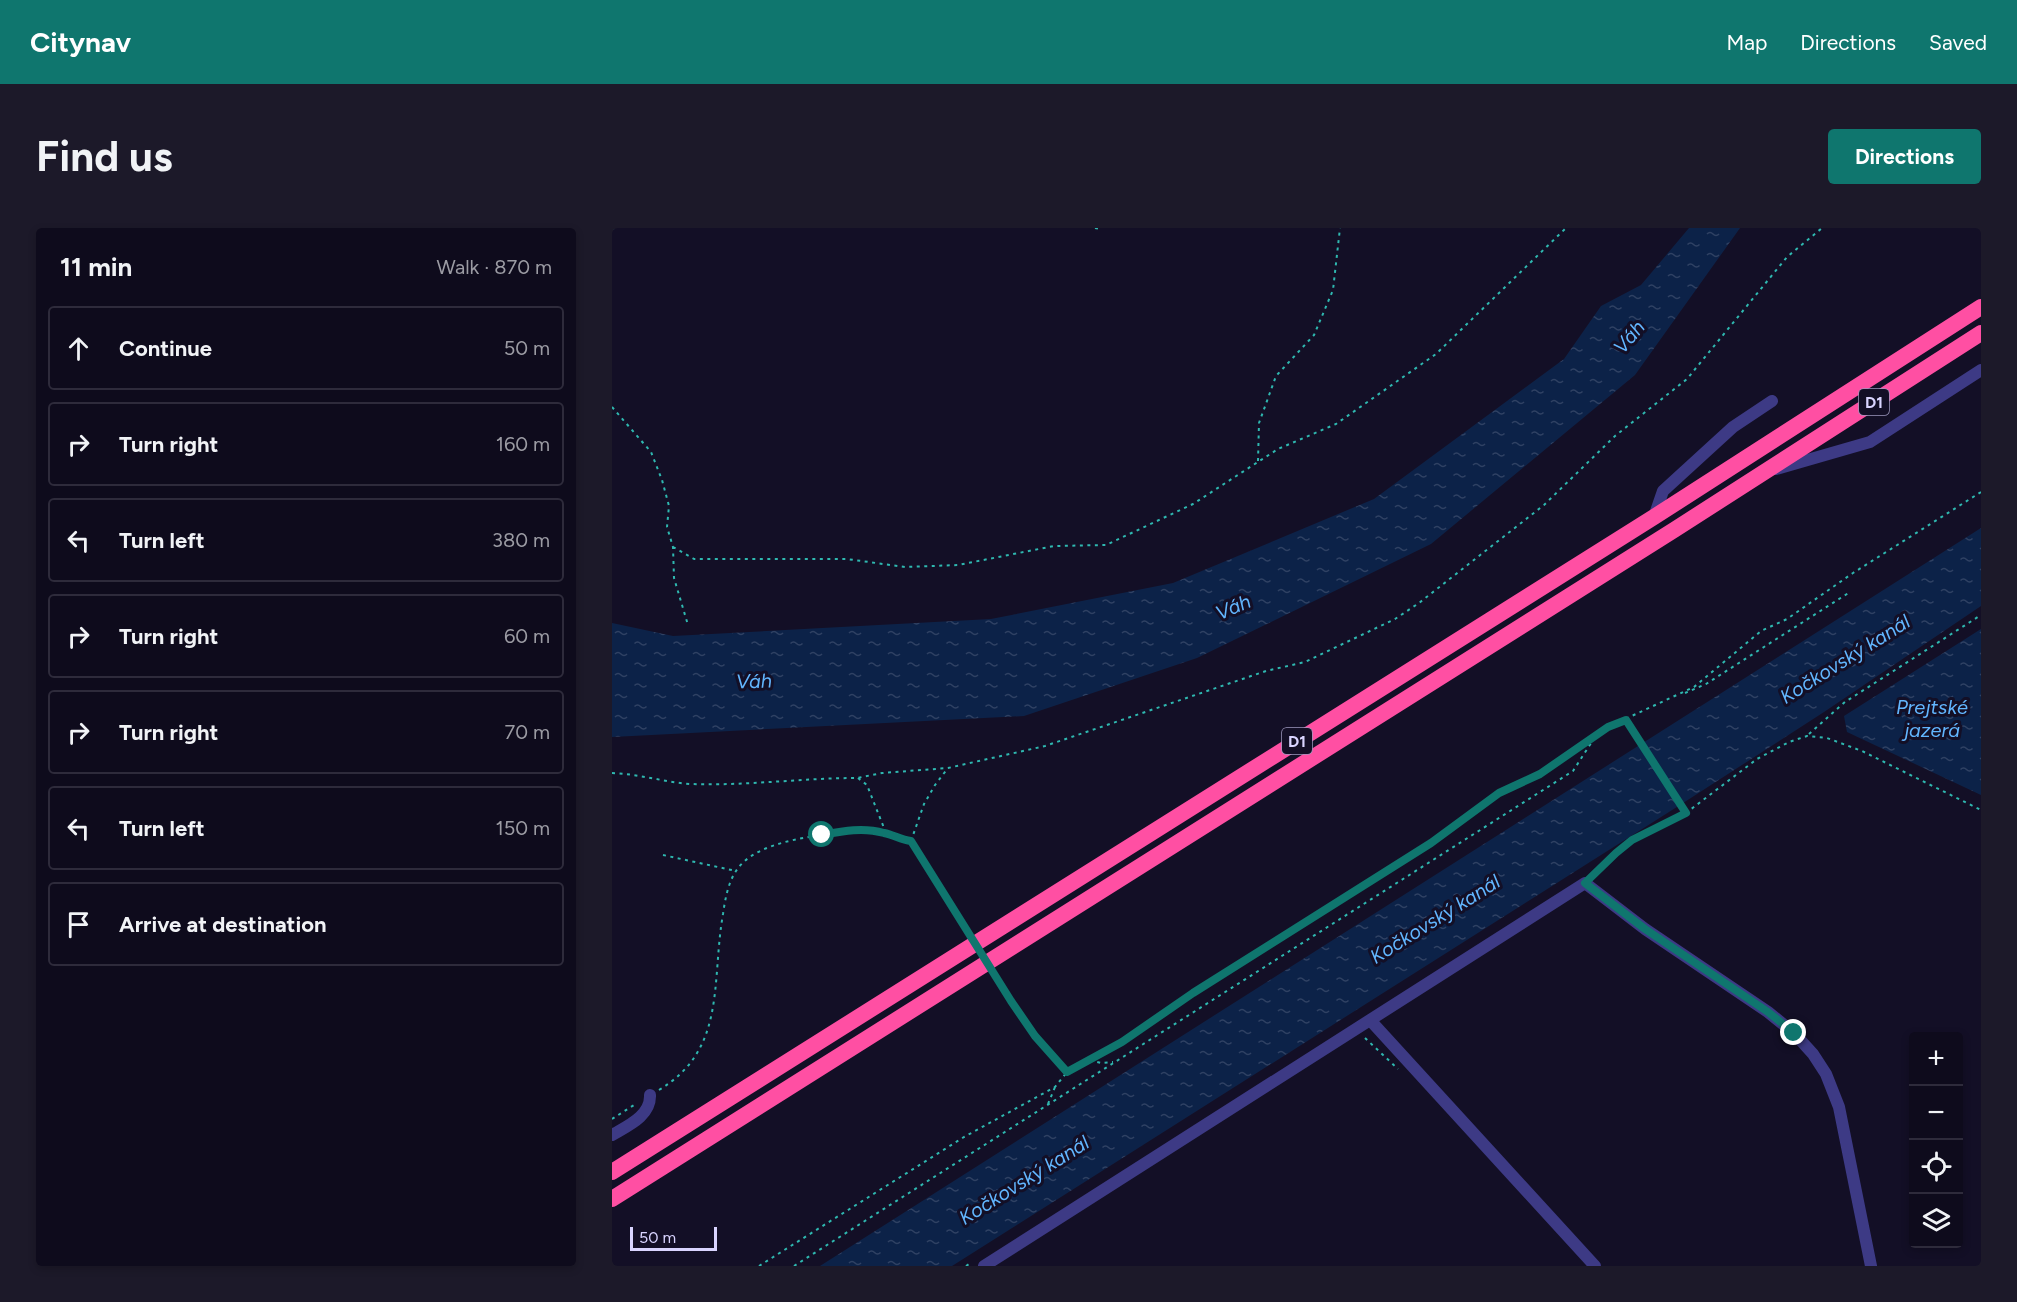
<!DOCTYPE html>
<html lang="en">
<head>
<meta charset="utf-8">
<style>
  :root { --surface:#0e0b1c; --page:#1c1929; --text:#f1f3f6; --muted:#9b9ba3; --line:#2e2b3b; --accent:#0f766e }
  body { margin:0; font-family:Figtree,sans-serif; background:var(--page); color:var(--text) }
  .controls { position:absolute; right:18px; bottom:18px; display:grid; overflow:hidden; border-radius:6px; box-shadow:0 3px 9px #0003 }
  .controls button { width:54px; height:54px; display:grid; place-items:center; padding:0; border:0; border-bottom:2px solid var(--line); background:var(--surface); color:var(--text); font:30px sans-serif }
  .scale { position:absolute; left:18px; bottom:15px; width:87px; box-sizing:border-box; padding-left:6px; border:3px solid #d9d4ff; border-top:0; font-size:16px; line-height:21px; white-space:nowrap; color:#d9d4ff; -webkit-text-stroke:4px #130f26; paint-order:stroke }
  .stop { position:absolute; width:18px; height:18px; margin:-14px; border:4px solid #0f766e; border-radius:50%; background:#fff }
  .stop.end { background:#0f766e; border-color:#fff; box-shadow:0 2px 6px #0008 }
  .list { margin:0; padding:0; list-style:none }
  h2 { display:flex; justify-content:space-between; align-items:center; height:78px; margin:0; padding:0 24px; font-size:26px }
  h2 small { font-size:20px; font-weight:400; color:var(--muted) }
  .list li { display:grid; grid-template-columns:39px 1fr auto; gap:18px; align-items:center; box-sizing:border-box; height:84px; margin:0 12px 12px; padding:0 12px; border:2px solid var(--line); border-radius:6px }
  .list b { display:block; font-size:22px; white-space:nowrap }
  .list em { font-size:20px; font-style:normal; color:var(--muted) }
  .icon { flex:none; width:33px; height:33px; fill:none; stroke:currentColor; stroke-width:2; stroke-linecap:round; stroke-linejoin:round }
  .map { position:relative; flex:none; width:1369px; height:1038px; overflow:hidden; border-radius:6px }
  header { display:flex; align-items:center; gap:36px; box-sizing:border-box; height:84px; padding:0 30px; background:var(--accent); color:#fff }
  header strong { font-size:28px }
  nav { display:flex; gap:33px; margin-inline-start:auto; font-size:21px }
  .intro { display:flex; align-items:center; justify-content:space-between; box-sizing:border-box; height:144px; padding:0 36px }
  h1 { margin:0; font-size:42px }
  .button { padding:15px 27px; border-radius:6px; background:var(--accent); color:#fff; font-size:21px; font-weight:700 }
  main { display:flex; gap:36px; padding:0 36px }
  aside { flex:1; background:var(--surface); border-radius:6px; box-shadow:0 3px 9px #0003 }
  .map>svg:first-child { display:block }
</style>
</head>
<body>
<header>
<strong>Citynav</strong>
<nav><a>Map</a><a>Directions</a><a>Saved</a></nav>
</header>
<div class="intro"><h1>Find us</h1><a class="button">Directions</a></div>
<main>
<aside>
<h2>11 min<small>Walk · 870 m</small></h2>
<ul class="list">
<li><svg class="icon" aria-label="ahead" viewBox="0 0 24 24"><path d="M12 20V5M6 11l6-6 6 6"/></svg><div><b>Continue</b></div><em>50 m</em></li>
<li><svg class="icon" aria-label="right" viewBox="0 0 24 24"><path d="M7 20v-9h11M14 6l5 5-5 5"/></svg><div><b>Turn right</b></div><em>160 m</em></li>
<li><svg class="icon" aria-label="left" viewBox="0 0 24 24"><path d="M17 20v-9H6M10 6l-5 5 5 5"/></svg><div><b>Turn left</b></div><em>380 m</em></li>
<li><svg class="icon" aria-label="right" viewBox="0 0 24 24"><path d="M7 20v-9h11M14 6l5 5-5 5"/></svg><div><b>Turn right</b></div><em>60 m</em></li>
<li><svg class="icon" aria-label="right" viewBox="0 0 24 24"><path d="M7 20v-9h11M14 6l5 5-5 5"/></svg><div><b>Turn right</b></div><em>70 m</em></li>
<li><svg class="icon" aria-label="left" viewBox="0 0 24 24"><path d="M17 20v-9H6M10 6l-5 5 5 5"/></svg><div><b>Turn left</b></div><em>150 m</em></li>
<li><svg class="icon" aria-label="arrive" viewBox="0 0 24 24"><path d="M6 21V4h12l-3 4 3 4H6"/></svg><div><b>Arrive at destination</b></div></li>
</ul>
</aside>
<div class="map">
<svg width="1369" height="1038" viewBox="0 0 1369 1038">
  <defs>
    <pattern id="water-ripples" width="26" height="14" patternUnits="userSpaceOnUse" patternTransform="scale(1.5)"><rect width="26" height="14" fill="#0c2248"/><path d="M2 4q2-2 4 0t4 0M15 11q2-2 4 0t4 0" fill="none" stroke="#2f4163"/></pattern>
  </defs>
  <rect width="100%" height="100%" fill="#130f26"/>
  <path fill="url(#water-ripples)" d="M1077,0H1128L1023,147L819,316L585,430L412,488L0,509V395L61,408L379,391L561,355L762,271L952,131L989,78L1029,57Z
    M1369,300V378L1212,484L1068,577L340,1038H208Z
    M1369,401V567L1235,504L1232,488Z"/>
  <g fill="none" stroke-linecap="round" stroke-linejoin="round">
    <path stroke="#2fb8b0" stroke-width="2" stroke-dasharray="3 4.5" stroke-linecap="butt" d="M483,0L488,1
      M0,1L2,0
      M0,179L39,224L50,252L57,278L55,299L61,319L62,350L76,397
      M646,233L647,195L664,148L702,107L721,62L728,0
      M61,319L82,331H235L293,339L346,337L442,318L494,317L581,276L666,221L724,196L824,126L954,0
      M1073,465L1094,456L1238,364
      M1014,492L1074,585
      M1197,506L1233,474L1369,387
      M0,545C27,546 52,554 78,556C134,558 190,550 245,550L270,545L336,540L433,518L654,443L693,434L783,391L807,375L932,277L1003,208L1075,151L1175,29L1210,0
      M246,550L255,557L274,605
      M299,613L312,576L323,557L336,540
      M51,627L124,643
      M981,647L1020,612L1074,585L1145,531L1177,514L1195,508L1215,510L1250,523L1369,582
      M399,773L423,808L455,844
      M753,810L786,841
      M478,832L489,835L501,834
      M47,862C115,821 99,754 111,686C113,672 116,655 124,643C138,621 173,613 197,609C214,606 233,601 251,602C269,602 282,611 299,613L337,675
      M436,876L443,859
      M0,891L22,877
      M147,1038L352,909L443,859L455,844L510,814L581,765L819,615L887,565L940,539L996,499L1082,459L1149,403L1175,391L1241,345L1369,264
      M182,1038L961,543L981,512
      M354,1038L360,1034"/>
    <path stroke="#3d3a85" stroke-width="12" d="M1164,241L1258,214L1369,142
      M1042,289L1051,263L1121,199L1160,173
      M758,792L983,1038
      M0,907C15,898 39,888 38,867
      M372,1038L973,655L1033,701L1156,784L1182,805L1201,826L1214,846L1227,879L1259,1038"/>
    <path stroke="#ff4fa3" stroke-width="16" d="M0,944L1042,289L1369,79
      M0,971L1062,302L1369,105"/>
    <path stroke="#2fb8b0" stroke-width="2" stroke-dasharray="3 4.5" stroke-linecap="butt" d="M337,675L399,773"/>
  </g>
  <g fill="none" stroke-linecap="round" stroke-linejoin="round">
    <path stroke="#0f766e" stroke-width="8" d="M210,607C231,603 251,599 272,605C282,607 289,612 299,613L399,773L423,808L455,844L510,814L581,765L819,615L887,565L928,546L996,499L1014,492L1074,585L1020,612L1004,625L973,655L1033,701L1156,784L1182,805"/>
  </g>
  <g text-anchor="middle" dominant-baseline="central" stroke-width="6" stroke-linejoin="round" paint-order="stroke">
    <g fill="#130f26" stroke="#9e99be" stroke-width="1.5">
      <rect x="1247" y="161" width="30" height="26" rx="4.5"/>
      <rect x="670" y="500" width="30" height="26" rx="4.5"/>
    </g>
    <g font-size="16" font-weight="bold" fill="#d9d4ff">
      <text x="1262" y="174">D1</text>
      <text x="685" y="513">D1</text>
    </g>
    <g font-size="20" font-style="italic" fill="#62b6ff" stroke="#130f26">
      <text transform="translate(1017 109) rotate(-50)">Váh</text>
      <text transform="translate(621 379) rotate(-23)">Váh</text>
      <text transform="translate(1233 431) rotate(-32)">Kočkovský kanál</text>
      <text transform="translate(142 453) rotate(-2)">Váh</text>
      <text x="1320" y="479">Prejtské<tspan x="1320" dy="23">jazerá</tspan></text>
      <text transform="translate(823 691) rotate(-32)">Kočkovský kanál</text>
      <text transform="translate(412 952) rotate(-32)">Kočkovský kanál</text>
    </g>
  </g>
</svg>
<div class="controls">
<button>+</button>
<button>−</button>
<button><svg class="icon" aria-label="locate" viewBox="0 0 24 24"><circle cx="12" cy="12" r="6"/><path d="M12 2v4M12 18v4M2 12h4M18 12h4"/></svg></button>
<button><svg class="icon" aria-label="layers" viewBox="0 0 24 24"><path d="M12 4l9 5-9 5-9-5zM3 14l9 5 9-5"/></svg></button>
</div>
<div class="scale">50 m</div>
<div class="stop" style="left:210px;top:607px"></div>
<div class="stop end" style="left:1182px;top:805px"></div>
</div>
</main>
</body>
</html>
